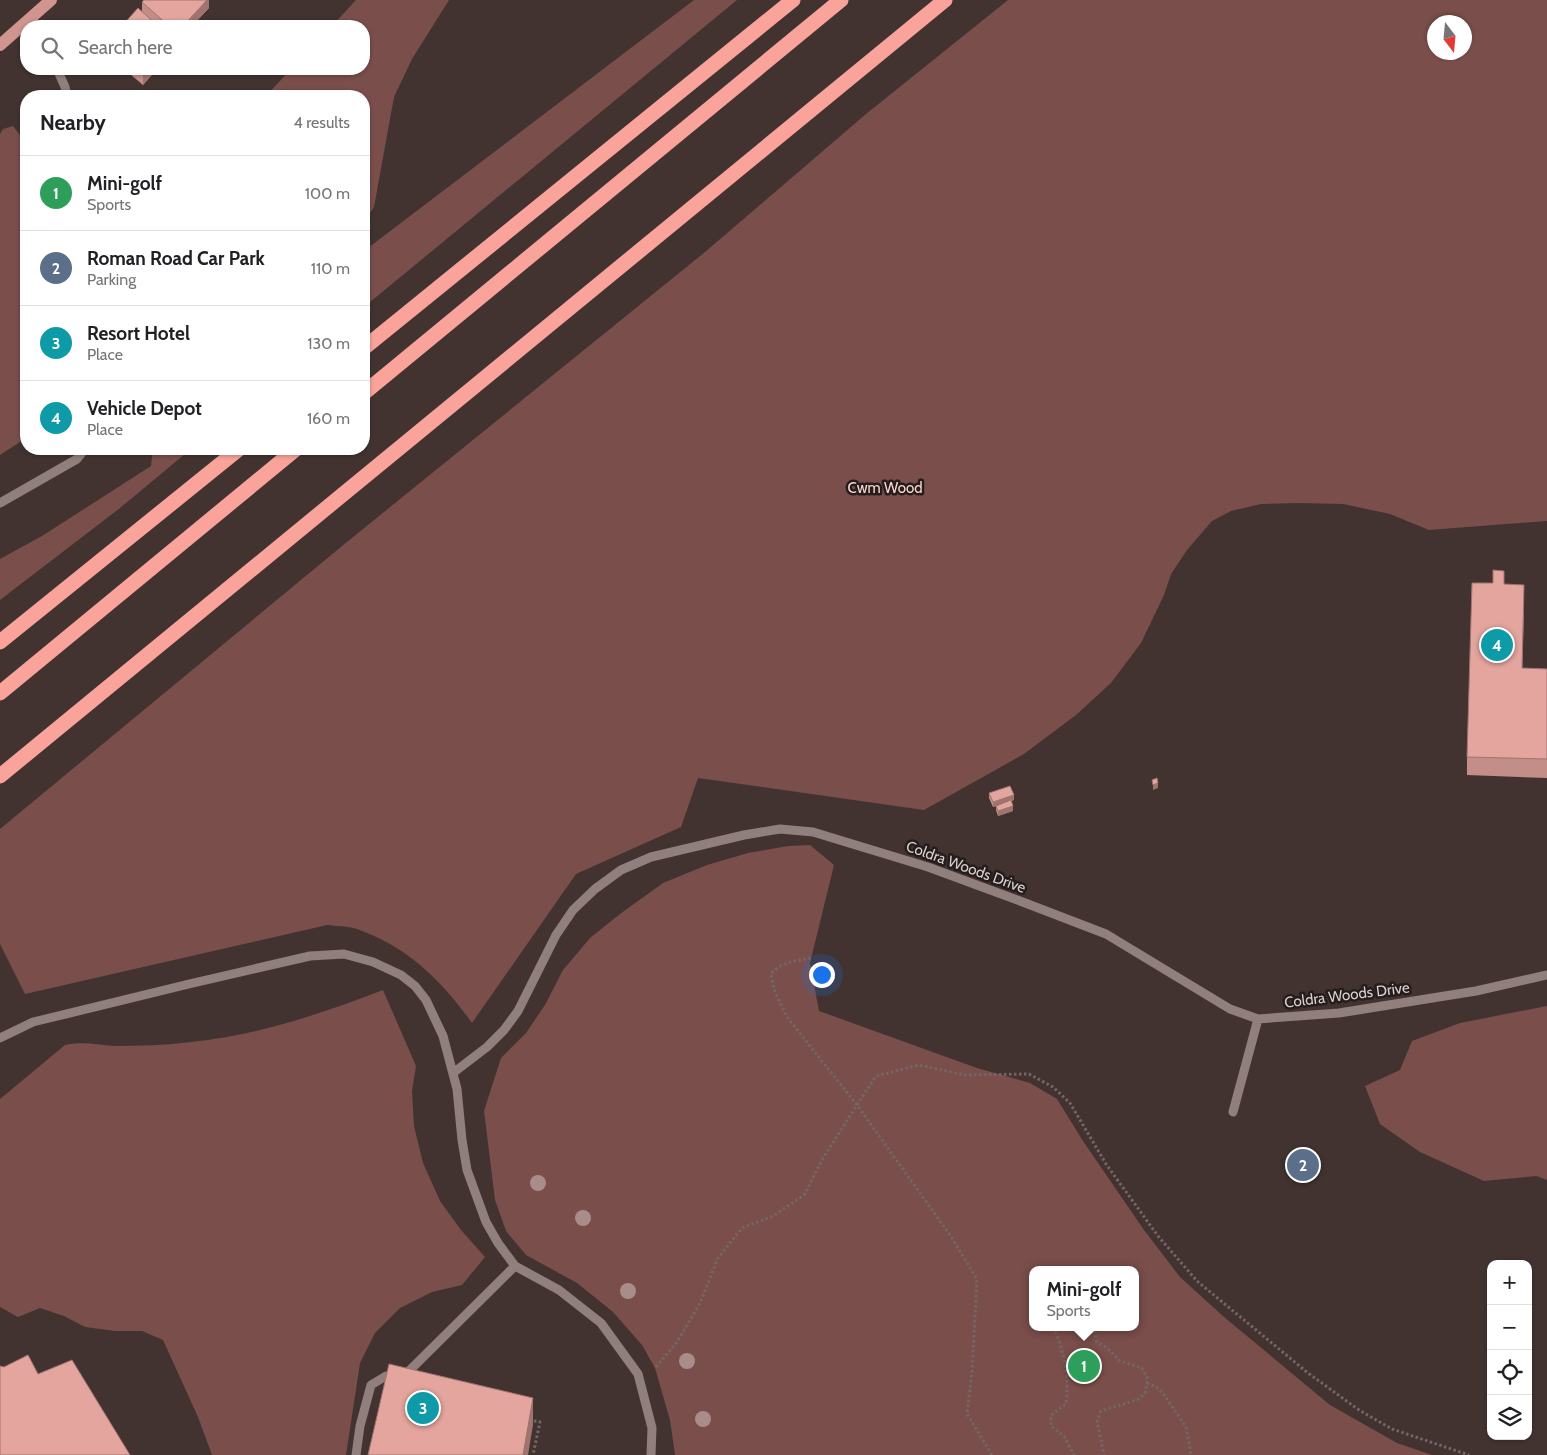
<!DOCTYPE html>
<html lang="en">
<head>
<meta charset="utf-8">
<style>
  :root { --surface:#fff; --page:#f6f6f6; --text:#202124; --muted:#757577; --line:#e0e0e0; --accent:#0f766e }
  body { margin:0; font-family:Cabin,sans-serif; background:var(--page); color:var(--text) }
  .controls { position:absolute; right:15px; bottom:15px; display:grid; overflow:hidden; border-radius:10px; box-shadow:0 1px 4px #0004 }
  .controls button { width:45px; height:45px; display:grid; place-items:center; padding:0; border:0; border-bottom:1px solid var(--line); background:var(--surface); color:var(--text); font:25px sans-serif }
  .compass { position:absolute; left:1427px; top:15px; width:45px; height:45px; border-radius:50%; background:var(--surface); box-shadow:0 1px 4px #0004; rotate:164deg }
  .you { position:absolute; left:821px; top:974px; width:18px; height:18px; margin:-12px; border:4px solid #fff; border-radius:50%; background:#1a73e8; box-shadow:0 0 0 8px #1a73e833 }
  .badge { display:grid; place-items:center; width:32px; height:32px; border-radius:50%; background:var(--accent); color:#fff; font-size:16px; font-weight:700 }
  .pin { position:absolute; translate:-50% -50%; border:2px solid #fff; box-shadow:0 1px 5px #0006 }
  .popup { position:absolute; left:1029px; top:1266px; width:110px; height:65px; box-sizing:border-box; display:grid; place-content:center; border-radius:10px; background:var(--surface); filter:drop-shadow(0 1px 4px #0005); font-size:16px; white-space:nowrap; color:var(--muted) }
  .popup b { font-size:19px; color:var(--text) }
  .popup::after { content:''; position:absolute; left:50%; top:100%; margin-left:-10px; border:10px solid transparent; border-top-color:var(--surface) }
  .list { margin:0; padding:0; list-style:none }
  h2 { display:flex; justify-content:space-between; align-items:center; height:65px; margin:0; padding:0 20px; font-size:21px }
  h2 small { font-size:16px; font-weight:400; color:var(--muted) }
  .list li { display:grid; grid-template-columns:32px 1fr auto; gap:15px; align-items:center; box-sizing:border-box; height:75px; padding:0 20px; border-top:1px solid var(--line) }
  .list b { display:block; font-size:19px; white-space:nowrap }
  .list p { margin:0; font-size:16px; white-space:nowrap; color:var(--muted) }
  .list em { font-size:16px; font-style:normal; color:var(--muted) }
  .icon { flex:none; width:28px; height:28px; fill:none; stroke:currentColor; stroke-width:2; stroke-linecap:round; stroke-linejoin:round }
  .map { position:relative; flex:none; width:1547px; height:1455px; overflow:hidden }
  .search { position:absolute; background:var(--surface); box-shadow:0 1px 4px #0004; left:20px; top:20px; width:350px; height:55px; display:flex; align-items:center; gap:12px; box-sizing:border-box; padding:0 18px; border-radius:20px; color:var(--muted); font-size:19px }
  .panel { position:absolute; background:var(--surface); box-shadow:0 1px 4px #0004; left:20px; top:90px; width:350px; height:365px; border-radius:20px }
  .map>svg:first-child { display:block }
</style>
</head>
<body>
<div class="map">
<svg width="1547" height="1455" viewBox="0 0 1547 1455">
  <rect width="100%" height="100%" fill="#423331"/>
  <path fill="#7a4e4a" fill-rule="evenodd" d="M356,0H449L412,59L394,97L374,207L364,222V96H266L291,69H364V26H332Z
    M694,0H737L364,307V251Z
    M1008,0H1547V521L1429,530L1390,514L1343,504L1298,503L1261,504L1231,511L1212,521L1187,550L1171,574L1164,595L1141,643L1111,683L1076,715L1024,754L924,810L698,778L681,827L576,874L472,1023C442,981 408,947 357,929C348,926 336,926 327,925L25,994L0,944V829L342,546L705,252L866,114ZM1434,22H1464V52H1434Z
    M13,126L26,143V438L0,455V134L3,129Z
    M153,449H191L120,508L0,600V559L42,536L151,466Z
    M810,845L834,865L810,963L819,1011L977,1068L1030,1083L1057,1099L1083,1141L1144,1230L1180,1277L1224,1317L1330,1405L1397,1443L1432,1455H675L670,1420L655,1368L642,1345L613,1312L577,1283L526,1255L506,1231L495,1200L484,1111L501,1058L526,1033L545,1005L563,970L590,938L620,914L663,883L707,865L748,853L788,846ZM1033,1270H1135V1327H1033Z
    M383,990L416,1066L412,1091L414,1126L423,1163L440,1201L461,1230L485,1257L462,1285L432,1292L400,1308L375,1333L360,1363L346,1455H212L198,1417L163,1340L142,1331H115L85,1327L64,1316L40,1308L18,1317L0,1307V1099L65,1045C82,1041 98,1045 114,1046C140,1046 166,1045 191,1042C258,1035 321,1014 383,990Z
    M1547,1006V1180L1536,1176L1484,1181L1420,1152L1380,1124L1365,1086L1400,1070L1412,1041L1460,1023Z"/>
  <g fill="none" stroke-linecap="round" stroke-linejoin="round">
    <path stroke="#736664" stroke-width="3" stroke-dasharray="2.5 2.5" stroke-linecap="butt" d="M1053,1327C1065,1351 1069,1377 1066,1404L1051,1415V1426L1064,1436L1074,1455
      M1090,1327L1094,1331L1097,1342L1107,1348L1120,1361L1142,1368L1148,1379L1145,1393L1139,1399L1101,1411L1097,1421L1104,1455
      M656,1367L677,1342L700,1303L718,1258L742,1228L773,1216L804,1195L823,1158L857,1105L787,1017L775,992L771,974C781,962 795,961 811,958
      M1147,1383L1158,1388L1165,1396L1186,1427L1191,1455
      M529,1420L540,1422L533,1455
      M992,1455L967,1414L972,1372L977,1279L950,1235L857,1105L876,1076L919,1065L965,1075L1029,1074L1053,1087L1070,1103L1106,1164L1158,1236L1197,1281L1308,1373L1359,1410L1392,1429L1469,1455"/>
    <path stroke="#907f7c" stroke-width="9" d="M57,69L65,87L67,96
      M0,503L77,459L85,449
      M0,1038L33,1022L189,984L310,956L344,954L373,962L401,975L415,986L426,1000L443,1036L457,1089L462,1140L467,1170L486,1222L498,1243L515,1266L559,1290L601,1323L638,1374L652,1428L651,1455
      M453,1073L487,1047L504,1030L518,1011L556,935L573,910L595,889L621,870L651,857L744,835L780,829L813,832L928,867L1020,901L1106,934L1230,1009L1258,1019L1339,1013L1476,991L1547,975
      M1233,1112L1258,1019
      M356,1455L360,1426L371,1385L386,1376L403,1377L515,1266"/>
    <path stroke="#cf958e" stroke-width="12" d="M0,45L51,0"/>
    <path stroke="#f9a39a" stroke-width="15" d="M364,348L793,0
      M364,393L841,0
      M0,642L239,449
      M0,693L296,449
      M0,776L945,0"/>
  </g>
  <g fill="#a88d8a">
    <circle cx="538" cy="1183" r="8"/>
    <circle cx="583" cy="1218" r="8"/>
    <circle cx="628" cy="1291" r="8"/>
    <circle cx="687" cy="1361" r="8"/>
    <circle cx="703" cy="1419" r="8"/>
  </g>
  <path fill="#c38e88" d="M209,0V8L192,26H122L142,12V2Z
    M124,69H157L143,85Z
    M1504,584L1524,603L1522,668L1547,669V778L1467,775V757Z
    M989,793L1014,800L1011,801L1013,811L998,816L996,810V806L993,807L989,798Z"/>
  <path fill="#9f746f" d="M207,0H209V8L192,26H183Z
    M148,69H157L143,85V75Z
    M1524,585V603L1522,687V668Z
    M1158,783V788L1153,790V785Z
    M1014,795V800L993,807V802Z
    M1013,806V811L998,816V811Z
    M533,1398V1425L528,1455H523Z"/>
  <path fill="#e3a59e" stroke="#9f746f" d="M144,0H207L183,26H169L142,2Z
    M138,8L158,26H122Z
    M135,69H148L143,75Z
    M1493,570L1504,571V584L1524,585L1522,668L1547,669V759L1467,757L1472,583H1493Z
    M1157,778L1158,783L1153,785L1152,780Z
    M1010,786L1014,795L993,802L989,793Z
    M1011,800L1013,806L998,811L996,806Z
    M28,1355L38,1374L72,1360L130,1455H0V1366L4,1367Z
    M389,1364L533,1398L523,1455H368Z"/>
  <g text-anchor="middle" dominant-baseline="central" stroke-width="5" stroke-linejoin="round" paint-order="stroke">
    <g font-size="15" fill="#fbd6d2" stroke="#241d1c">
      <text x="885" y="488">Cwm Wood</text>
    </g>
    <g font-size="15" fill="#d9cfce" stroke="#241d1c">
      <text transform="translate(966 867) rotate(20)">Coldra Woods Drive</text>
      <text transform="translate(1347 995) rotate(-7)">Coldra Woods Drive</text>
    </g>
  </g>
</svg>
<div class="controls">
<button>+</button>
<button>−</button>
<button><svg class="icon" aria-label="locate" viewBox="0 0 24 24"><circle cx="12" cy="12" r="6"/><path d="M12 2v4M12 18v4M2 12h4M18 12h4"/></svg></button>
<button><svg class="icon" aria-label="layers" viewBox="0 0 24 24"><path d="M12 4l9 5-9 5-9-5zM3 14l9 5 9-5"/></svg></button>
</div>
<svg class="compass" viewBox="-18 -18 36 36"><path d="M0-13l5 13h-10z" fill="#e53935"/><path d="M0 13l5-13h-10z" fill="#757577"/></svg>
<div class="you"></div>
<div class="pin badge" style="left:1084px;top:1366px;background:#2e9e5b">1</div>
<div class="popup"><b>Mini-golf</b>Sports</div>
<div class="pin badge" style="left:1303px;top:1165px;background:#5c6f8a">2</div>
<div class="pin badge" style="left:423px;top:1408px;background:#0f9aa8">3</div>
<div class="pin badge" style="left:1497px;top:645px;background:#0f9aa8">4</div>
<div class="search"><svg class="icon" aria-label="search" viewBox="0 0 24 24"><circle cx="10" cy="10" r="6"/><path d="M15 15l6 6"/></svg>Search here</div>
<section class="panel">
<h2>Nearby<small>4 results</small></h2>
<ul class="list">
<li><span class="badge" style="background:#2e9e5b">1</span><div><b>Mini-golf</b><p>Sports</p></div><em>100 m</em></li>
<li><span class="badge" style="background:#5c6f8a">2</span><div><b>Roman Road Car Park</b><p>Parking</p></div><em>110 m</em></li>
<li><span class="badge" style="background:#0f9aa8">3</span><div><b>Resort Hotel</b><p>Place</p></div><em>130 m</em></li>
<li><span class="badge" style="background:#0f9aa8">4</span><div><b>Vehicle Depot</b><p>Place</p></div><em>160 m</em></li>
</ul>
</section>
</div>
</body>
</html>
